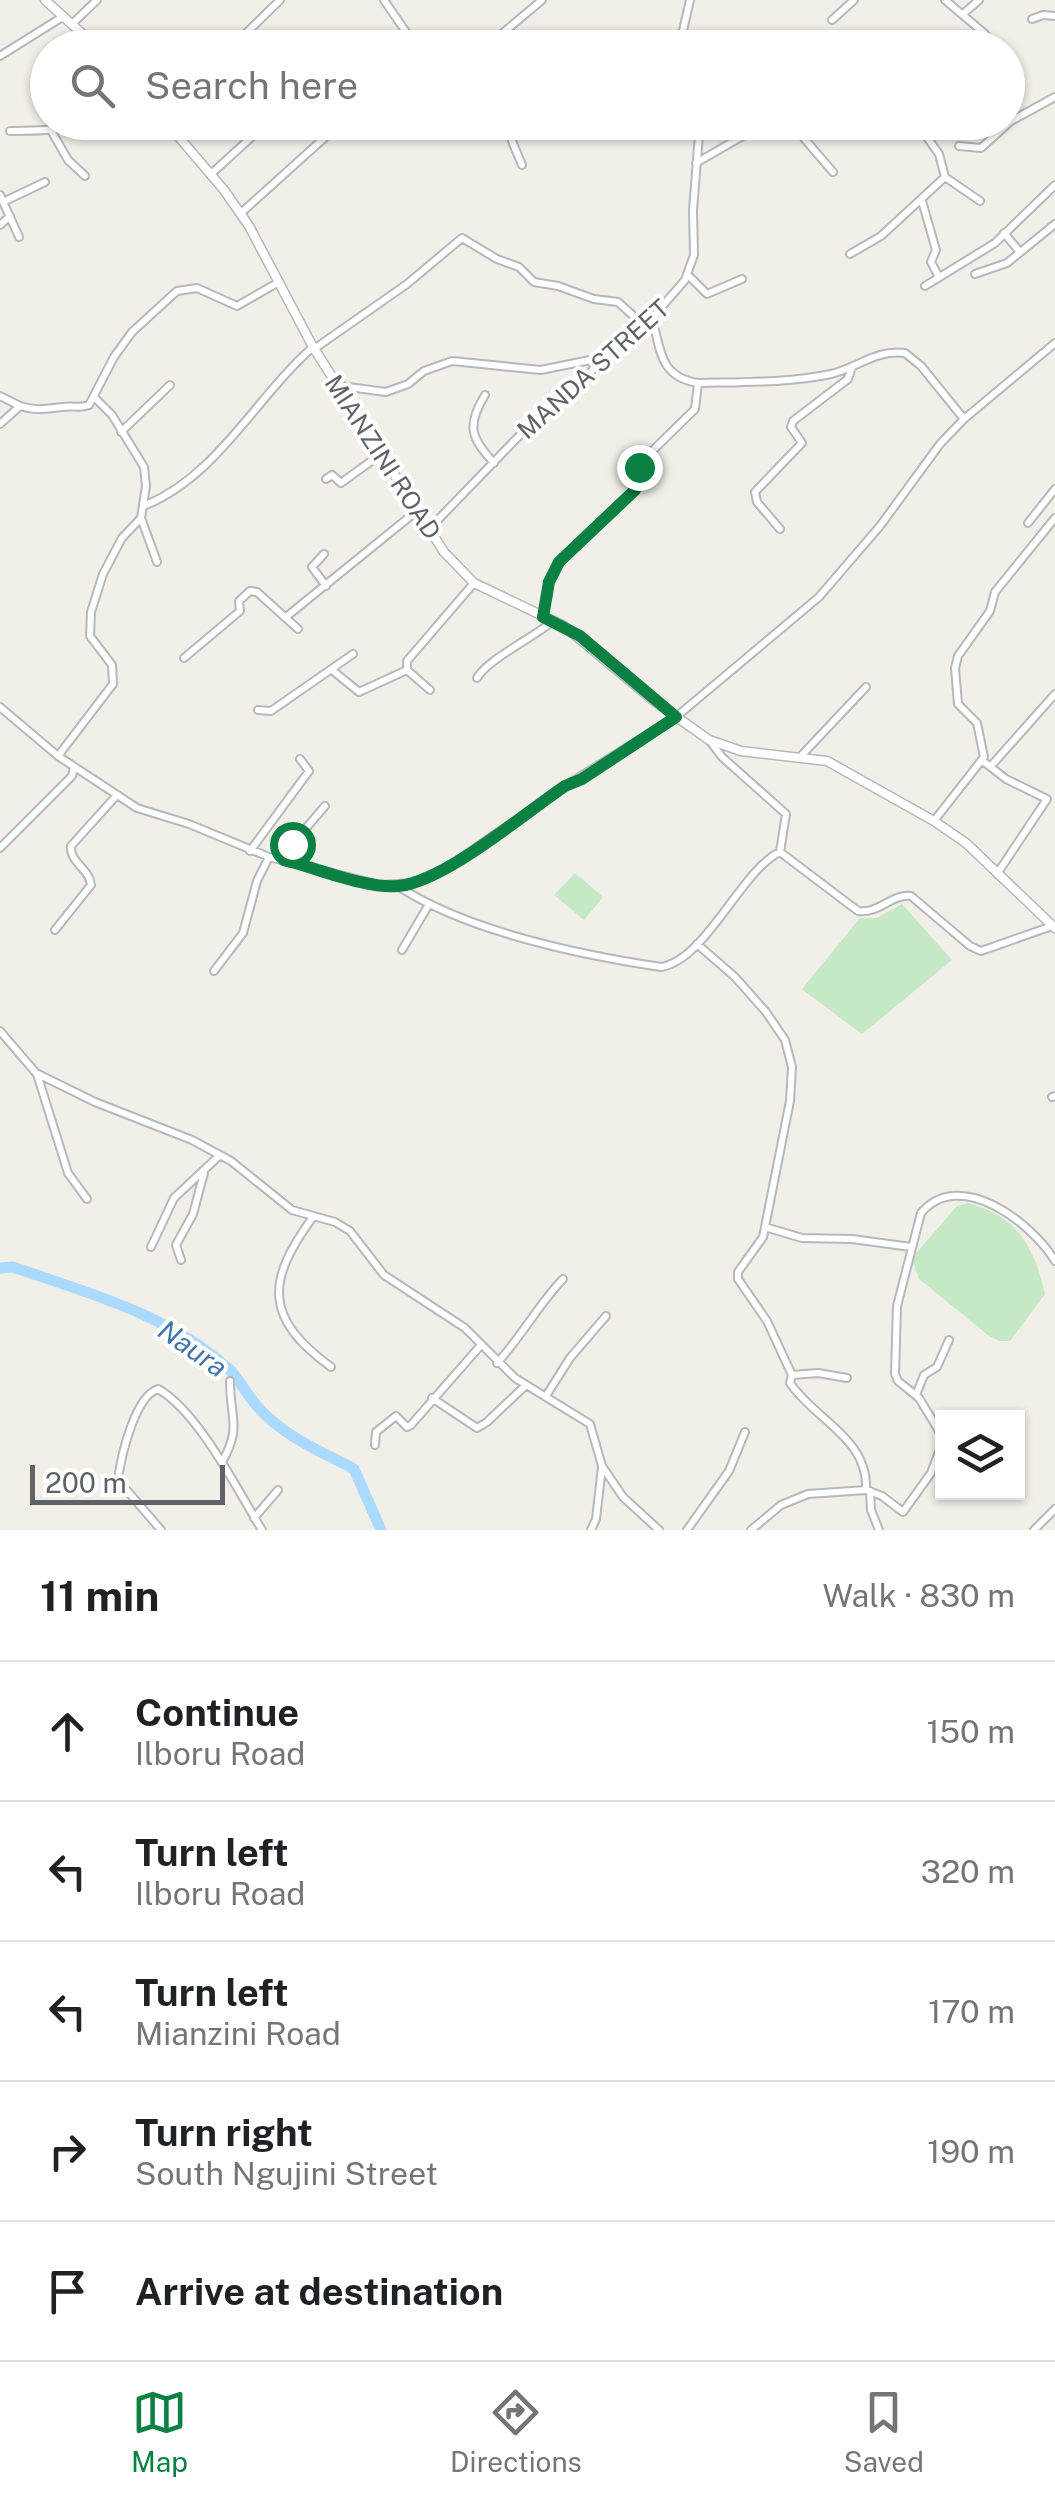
<!DOCTYPE html>
<html lang="en">
<head>
<meta charset="utf-8">
<style>
  :root { --surface:#fff; --page:#f6f6f6; --text:#202124; --muted:#757577; --line:#e0e0e0; --accent:#0b8043 }
  body { margin:0; font-family:"Public Sans",sans-serif; background:var(--page); color:var(--text) }
  .controls { position:absolute; right:30px; bottom:30px; display:grid; overflow:hidden; border-radius:0px; box-shadow:0 2px 8px #0004 }
  .controls button { width:90px; height:90px; display:grid; place-items:center; padding:0; border:0; border-bottom:2px solid var(--line); background:var(--surface); color:var(--text); font:50px sans-serif }
  .scale { position:absolute; left:30px; bottom:25px; width:195px; box-sizing:border-box; padding-left:10px; border:5px solid #5f6368; border-top:0; font-size:28px; line-height:35px; white-space:nowrap; color:#5f6368; -webkit-text-stroke:8px #fff; paint-order:stroke }
  .stop { position:absolute; width:30px; height:30px; margin:-22px; border:8px solid #0b8043; border-radius:50%; background:#fff }
  .stop.end { background:#0b8043; border-color:#fff; box-shadow:0 2px 10px #0008 }
  .list { margin:0; padding:0; list-style:none }
  h2 { display:flex; justify-content:space-between; align-items:center; height:130px; margin:0; padding:0 40px; font-size:42px }
  h2 small { font-size:32px; font-weight:400; color:var(--muted) }
  .list li { display:grid; grid-template-columns:65px 1fr auto; gap:30px; align-items:center; box-sizing:border-box; height:140px; padding:0 40px; border-top:2px solid var(--line) }
  .list b { display:block; font-size:38px; white-space:nowrap }
  .list p { margin:0; font-size:32px; white-space:nowrap; color:var(--muted) }
  .list em { font-size:32px; font-style:normal; color:var(--muted) }
  .icon { flex:none; width:55px; height:55px; fill:none; stroke:currentColor; stroke-width:2; stroke-linecap:round; stroke-linejoin:round }
  .map { position:relative; flex:none; width:1055px; height:1530px; overflow:hidden }
  .search { position:absolute; background:var(--surface); box-shadow:0 2px 8px #0004; left:30px; right:30px; top:30px; height:110px; display:flex; align-items:center; gap:25px; box-sizing:border-box; padding:0 35px; border-radius:55px; color:var(--muted); font-size:38px }
  .sheet { height:830px; background:var(--surface) }
  nav { display:flex; justify-content:space-around; align-items:center; box-sizing:border-box; height:140px; border-top:2px solid var(--line); background:var(--surface); font-size:28px; color:var(--muted) }
  nav a { display:grid; justify-items:center; gap:5px }
  nav .on { color:var(--accent) }
  .map>svg:first-child { display:block }
</style>
</head>
<body>
<div class="map">
<svg width="1055" height="1530" viewBox="0 0 1055 1530">
  <rect width="100%" height="100%" fill="#f1efe8"/>
  <path fill="#c5e8c5" d="M575,873L603,897L584,920L554,895Z
    M902,904L952,960L862,1034L802,989L860,918H876Z
    M968,1203C1018,1216 1034,1247 1045,1294L1010,1341H999L988,1335L919,1279L912,1258L957,1206Z"/>
  <g fill="none" stroke-linecap="round" stroke-linejoin="round">
    <path stroke="#aadaff" stroke-width="11" d="M0,1268L13,1267C88,1293 168,1314 229,1369C240,1380 247,1395 257,1406C283,1436 320,1451 354,1469L381,1530"/>
    <g stroke="#b5b8bc" stroke-width="10">
      <path id="minor" d="M384,0L417,48
        M945,0L984,33L989,40L988,48
        M963,14L979,0
        M1032,19L1043,15L1055,16
        M832,20L854,0
        M72,24L97,0
        M231,48L280,0
        M485,48L542,0
        M679,48L690,0
        M771,48L776,44L784,48
        M0,56L64,16
        M518,122L512,141L522,165
        M790,122L833,172
        M884,122L896,134L907,124L917,131L924,129
        M927,122L924,133L939,154L945,177L980,201
        M10,131C34,130 52,133 73,122
        M52,132L68,160L85,176
        M959,146L981,148L1011,121L1055,97
        M696,163L767,122
        M211,174L268,122
        M0,195L19,237
        M922,201L936,250L931,262L939,277
        M3,202L45,182
        M241,213L342,122
        M0,225L10,216
        M1004,233L1020,252
        M850,254L881,236L945,177
        M687,274L707,294L742,279
        M975,274L1007,263L1055,224
        M925,286L995,243L1055,185
        M652,318C661,350 659,377 698,383C742,382 788,383 831,374C857,368 877,349 905,353L921,366L964,419
        M314,349L407,284L462,238L497,259L519,267L534,282L558,286L594,299L618,302L640,322
        M341,386L386,392L408,384L424,371L452,361L541,370L600,358
        M485,395C466,426 471,438 494,463
        M0,396L20,406
        M0,424L20,406C38,411 45,409 63,407C73,405 79,409 89,405L114,357L132,332L177,291L197,288L237,306L279,282
        M121,432L170,385
        M326,479L332,475L341,483L381,454
        M146,505C218,475 256,397 313,347
        M141,518L157,562
        M1028,523L1055,489
        M430,528L519,436L590,373L601,358L640,322L652,318L685,280L694,255L693,210L700,122
        M780,529L757,502L755,492L802,443L791,427L793,421L848,379L852,367
        M324,554L312,567L326,586
        M286,617L418,510
        M543,617L549,582L559,562L635,490L640,463L695,409L698,383
        M184,658L240,611L239,601L250,591L257,592L298,629
        M332,670L359,692L407,670
        M477,678C488,659 533,638 553,621
        M430,690L407,670V661L474,583
        M0,707L58,756L137,808L189,824L269,857L380,885L413,883L448,867L565,786L676,717L819,597L880,526L940,444L964,419L1055,343
        M258,710L271,711L353,654
        M710,741L722,757L786,814L780,852
        M58,756L113,684L112,665L90,636L91,612L103,574L122,538L141,518L146,486L144,467L112,415L95,398
        M801,756L866,687
        M983,761L1006,779L1047,799L997,874
        M991,766L1055,694
        M934,821L984,757L977,723L958,704L955,668L958,656L990,611L995,592L1055,518
        M0,848L72,776L74,767
        M250,851L309,771L300,759
        M284,860L289,848L325,806
        M398,886C466,931 580,955 661,967C706,960 742,869 780,852L858,911C879,914 891,894 911,896L970,946L981,951L1052,926
        M55,930L91,885C90,869 69,862 71,846L117,795
        M697,944L735,977L766,1012L785,1040L792,1067L790,1101L763,1237L738,1272V1279L767,1321L792,1375L790,1383C815,1420 869,1439 866,1490
        M402,950L428,906
        M214,971L243,933L257,881L269,857
        M0,1031L36,1073L95,1102L192,1140L231,1161L292,1210L335,1222L350,1231L384,1275L465,1328L515,1378L590,1424L602,1466L623,1497L659,1530
        M37,1074L68,1173L87,1199
        M1052,1097L1055,1096
        M313,1217C266,1281 264,1318 331,1367
        M765,1227L802,1238L852,1239L911,1247
        M151,1247L174,1198L220,1155
        M181,1260L176,1245L193,1214L204,1173
        M497,1363C522,1336 538,1305 563,1279
        M792,1375L818,1373L847,1378
        M916,1395L924,1375L937,1367L949,1340
        M546,1396L570,1358L606,1316
        M432,1398L477,1428L487,1422L526,1385
        M942,1436L919,1398L898,1381L895,1374L897,1306L921,1213C960,1167 1032,1223 1055,1261
        M375,1445L376,1432L396,1416L407,1427L411,1425L481,1345
        M222,1462C242,1427 230,1419 230,1381
        M870,1491L871,1510L879,1530
        M254,1518L278,1490
        M161,1530L118,1480C121,1456 135,1396 158,1389C198,1411 238,1491 262,1530
        M591,1530L596,1519L602,1467
        M687,1530L729,1471L745,1432
        M751,1530L781,1505L808,1494L866,1490L882,1496L903,1512L931,1473L942,1444
        M1034,1530L1055,1509"/>
    </g>
    <g stroke="#b5b8bc" stroke-width="11">
      <path id="tertiary" d="M45,0L98,48
        M166,122L224,190L249,226L313,347L444,552L474,583L564,626L653,700L709,740L741,751L827,761L934,821L966,843L1055,928"/>
    </g>
    <use href="#minor" stroke="#fff" stroke-width="6"/>
    <use href="#tertiary" stroke="#fff" stroke-width="8"/>
  </g>
  <g fill="none" stroke-linecap="round" stroke-linejoin="round">
    <path stroke="#0b8043" stroke-width="12" d="M292,844L284,860C317,868 366,889 398,886C444,882 525,813 565,786L582,779L676,717L580,636L543,617L549,582L559,562L635,490L639,467"/>
  </g>
  <g text-anchor="middle" dominant-baseline="central" stroke-width="8" stroke-linejoin="round" paint-order="stroke">
    <g font-size="25" fill="#5f6368" stroke="#fff">
      <text transform="translate(593 369) rotate(-42)">MANDA STREET</text>
      <text transform="translate(383 457) rotate(57)">MIANZINI ROAD</text>
    </g>
    <g font-size="28" font-style="italic" fill="#4174aa" stroke="#fff">
      <text transform="translate(193 1348) rotate(35)">Naura</text>
    </g>
  </g>
</svg>
<div class="controls">
<button><svg class="icon" aria-label="layers" viewBox="0 0 24 24"><path d="M12 4l9 5-9 5-9-5zM3 14l9 5 9-5"/></svg></button>
</div>
<div class="scale">200 m</div>
<div class="stop" style="left:292px;top:844px"></div>
<div class="stop end" style="left:639px;top:467px"></div>
<div class="search"><svg class="icon" aria-label="search" viewBox="0 0 24 24"><circle cx="10" cy="10" r="6"/><path d="M15 15l6 6"/></svg>Search here</div>
</div>
<section class="sheet">
<h2>11 min<small>Walk · 830 m</small></h2>
<ul class="list">
<li><svg class="icon" aria-label="ahead" viewBox="0 0 24 24"><path d="M12 20V5M6 11l6-6 6 6"/></svg><div><b>Continue</b><p>Ilboru Road</p></div><em>150 m</em></li>
<li><svg class="icon" aria-label="left" viewBox="0 0 24 24"><path d="M17 20v-9H6M10 6l-5 5 5 5"/></svg><div><b>Turn left</b><p>Ilboru Road</p></div><em>320 m</em></li>
<li><svg class="icon" aria-label="left" viewBox="0 0 24 24"><path d="M17 20v-9H6M10 6l-5 5 5 5"/></svg><div><b>Turn left</b><p>Mianzini Road</p></div><em>170 m</em></li>
<li><svg class="icon" aria-label="right" viewBox="0 0 24 24"><path d="M7 20v-9h11M14 6l5 5-5 5"/></svg><div><b>Turn right</b><p>South Ngujini Street</p></div><em>190 m</em></li>
<li><svg class="icon" aria-label="arrive" viewBox="0 0 24 24"><path d="M6 21V4h12l-3 4 3 4H6"/></svg><div><b>Arrive at destination</b></div></li>
</ul>
</section>
<nav>
<a class="on"><svg class="icon" aria-label="map" viewBox="0 0 24 24"><path d="M3 6l6-2 6 2 6-2v14l-6 2-6-2-6 2zM9 4v14M15 6v14"/></svg>Map</a>
<a><svg class="icon" aria-label="directions" viewBox="0 0 24 24"><path d="M12 3l9 9-9 9-9-9zM9 14v-3h6M13 9l2 2-2 2"/></svg>Directions</a>
<a><svg class="icon" aria-label="saved" viewBox="0 0 24 24"><path d="M7 4h10v16l-5-4-5 4z"/></svg>Saved</a>
</nav>
</body>
</html>
